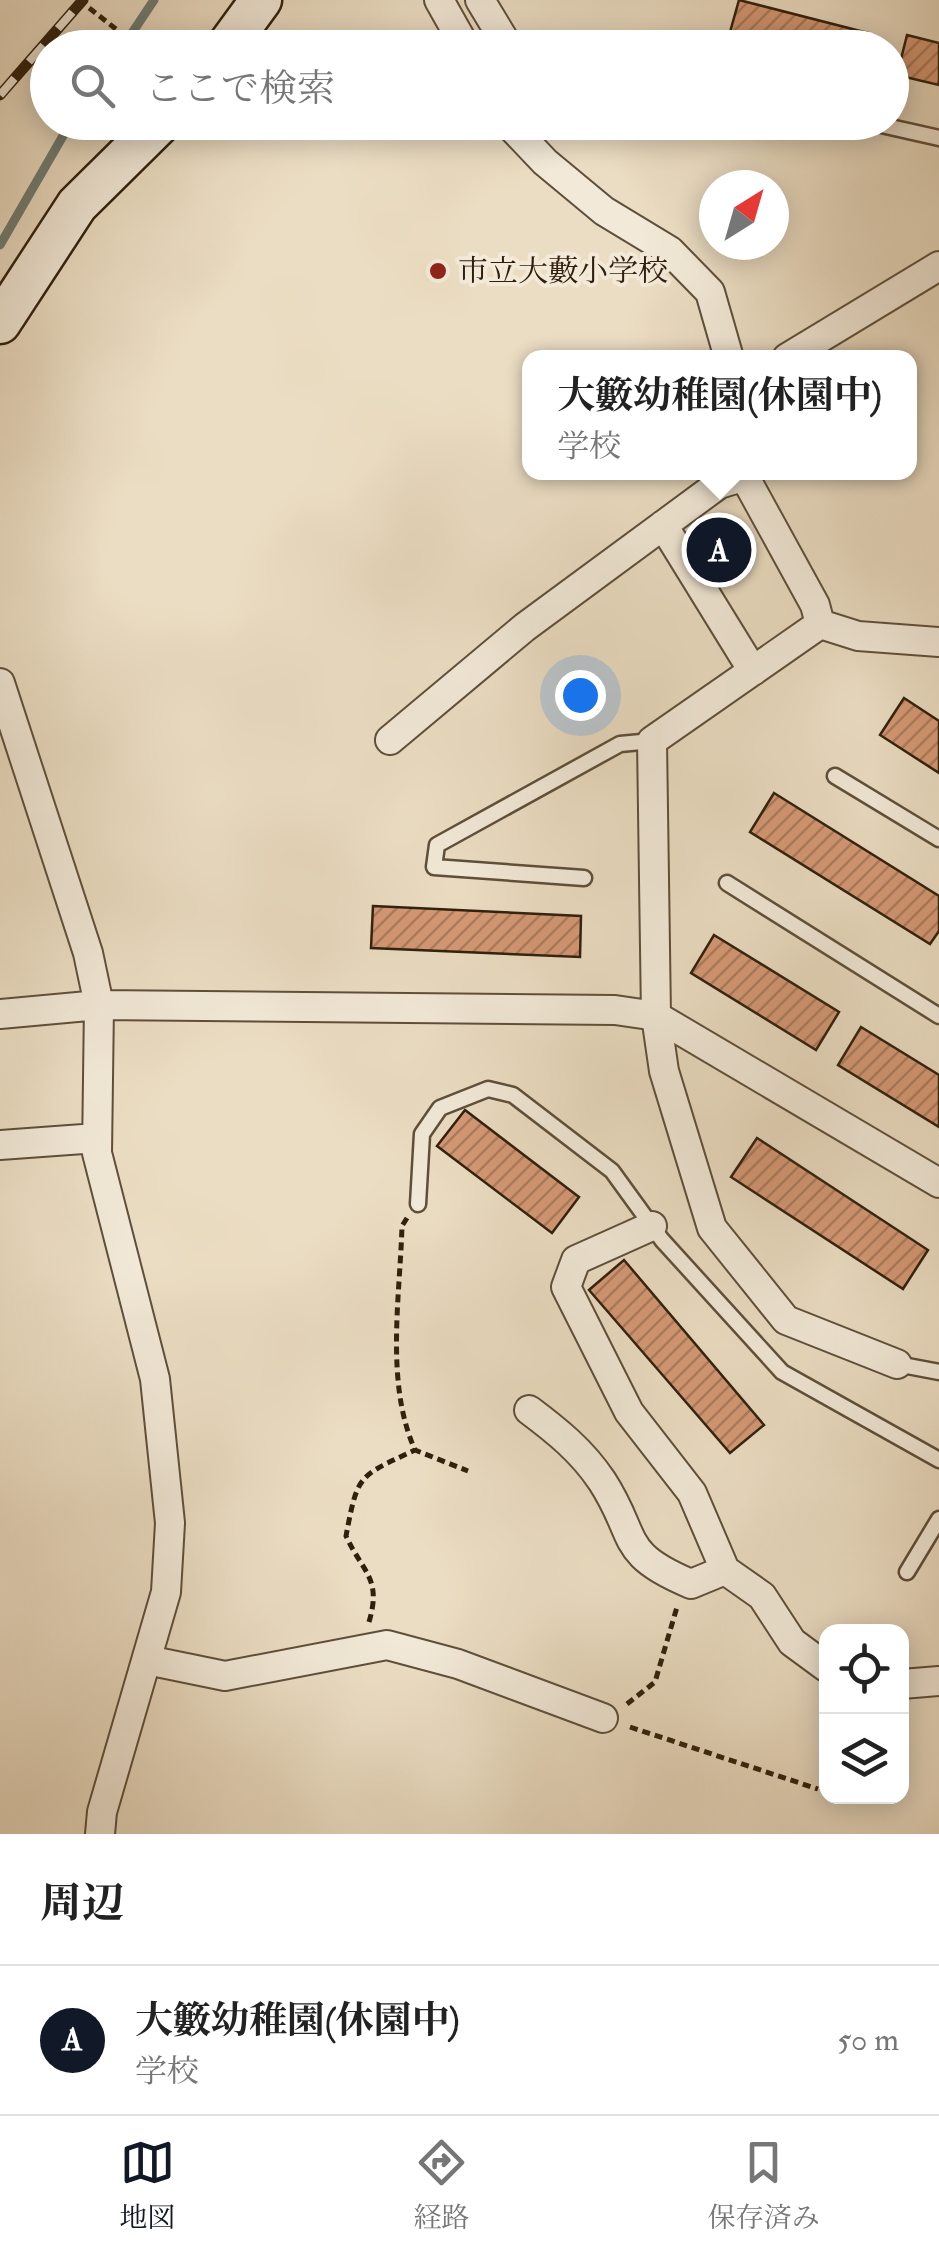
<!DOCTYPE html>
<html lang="ja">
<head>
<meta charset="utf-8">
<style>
  :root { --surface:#fff; --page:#f6f6f6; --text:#222; --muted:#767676; --line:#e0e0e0; --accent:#111827 }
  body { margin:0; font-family:"IM FELL Double Pica","Noto Serif JP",serif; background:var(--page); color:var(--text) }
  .controls { position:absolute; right:30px; bottom:30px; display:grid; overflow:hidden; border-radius:20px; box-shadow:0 5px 25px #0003 }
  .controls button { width:90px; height:90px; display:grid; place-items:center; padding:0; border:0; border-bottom:2px solid var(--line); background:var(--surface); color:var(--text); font:50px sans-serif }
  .compass { position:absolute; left:699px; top:170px; width:90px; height:90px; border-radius:50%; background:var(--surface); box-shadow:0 5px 25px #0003; rotate:37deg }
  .you { position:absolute; left:580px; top:695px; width:35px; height:35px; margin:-25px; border:8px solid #fff; border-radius:50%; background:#1a73e8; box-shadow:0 0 0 15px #1a73e833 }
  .badge { display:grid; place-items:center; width:65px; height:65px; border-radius:50%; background:var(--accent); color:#fff; font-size:32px; font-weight:700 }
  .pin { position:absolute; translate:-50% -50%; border:5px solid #fff; box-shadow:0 2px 10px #0006 }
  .popup { position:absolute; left:522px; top:350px; width:395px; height:130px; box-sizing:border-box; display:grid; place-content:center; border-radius:20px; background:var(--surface); filter:drop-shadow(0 2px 8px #0005); font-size:32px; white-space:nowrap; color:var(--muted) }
  .popup b { font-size:38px; color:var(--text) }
  .popup::after { content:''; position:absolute; left:50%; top:100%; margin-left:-20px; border:20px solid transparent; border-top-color:var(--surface) }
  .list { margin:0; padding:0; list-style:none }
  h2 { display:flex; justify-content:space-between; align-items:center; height:130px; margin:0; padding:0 40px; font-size:42px }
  h2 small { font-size:32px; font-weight:400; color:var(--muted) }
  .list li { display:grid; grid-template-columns:65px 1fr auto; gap:30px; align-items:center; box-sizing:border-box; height:150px; padding:0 40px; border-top:2px solid var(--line) }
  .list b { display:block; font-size:38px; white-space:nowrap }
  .list p { margin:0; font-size:32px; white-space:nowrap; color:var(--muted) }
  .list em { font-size:32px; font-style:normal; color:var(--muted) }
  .icon { flex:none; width:55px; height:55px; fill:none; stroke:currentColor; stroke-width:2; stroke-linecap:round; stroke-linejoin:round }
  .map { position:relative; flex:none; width:939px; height:1834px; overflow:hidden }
  .search { position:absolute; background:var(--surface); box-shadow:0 5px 25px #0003; left:30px; right:30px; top:30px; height:110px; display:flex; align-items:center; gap:25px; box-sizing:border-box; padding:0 35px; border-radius:55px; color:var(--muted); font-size:38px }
  .sheet { height:280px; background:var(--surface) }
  nav { display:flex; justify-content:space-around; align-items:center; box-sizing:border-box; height:140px; border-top:2px solid var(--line); background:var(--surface); font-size:28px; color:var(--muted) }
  nav a { display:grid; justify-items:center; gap:5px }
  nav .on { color:var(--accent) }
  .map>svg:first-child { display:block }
</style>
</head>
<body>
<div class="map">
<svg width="939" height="1834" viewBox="0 0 939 1834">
  <defs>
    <pattern id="building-hatch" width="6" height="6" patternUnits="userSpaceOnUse" patternTransform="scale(2.5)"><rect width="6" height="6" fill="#d59975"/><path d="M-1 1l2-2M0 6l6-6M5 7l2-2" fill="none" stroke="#ad7c5e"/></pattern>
  </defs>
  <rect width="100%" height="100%" fill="#ebddc3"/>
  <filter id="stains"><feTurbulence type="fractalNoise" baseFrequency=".002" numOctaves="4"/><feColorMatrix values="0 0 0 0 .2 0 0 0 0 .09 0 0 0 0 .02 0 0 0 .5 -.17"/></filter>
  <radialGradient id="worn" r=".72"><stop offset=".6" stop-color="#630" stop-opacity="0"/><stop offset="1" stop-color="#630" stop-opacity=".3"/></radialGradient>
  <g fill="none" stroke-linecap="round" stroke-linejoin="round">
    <path stroke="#6f7d74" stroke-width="9" d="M122,48L154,0
      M0,245L71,122"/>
  </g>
  <path fill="url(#building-hatch)" stroke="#2f200d" stroke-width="2.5" d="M739,0L868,33L865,48H790L730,32Z
    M907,35L939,43V85L897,75Z
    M904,698L939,721V773L880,735Z
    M774,793L939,896V931L930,944L750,832Z
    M373,906L581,916L580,957L371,948Z
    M714,935L839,1012L816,1050L691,973Z
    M861,1027L939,1075V1127L838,1065Z
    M465,1110L579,1197L552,1233L437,1146Z
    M757,1138L928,1250L903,1289L731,1177Z
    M624,1260L764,1425L730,1453L589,1290Z"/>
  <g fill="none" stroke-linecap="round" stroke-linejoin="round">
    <g stroke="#5e4f3a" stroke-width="19">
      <path id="lane" d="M868,122L939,138
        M835,776L939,839
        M584,878L434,867L437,845L620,744L652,741
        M727,883L939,1016
        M418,1204L422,1134L440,1108L488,1089L513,1095L612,1171L662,1240L782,1372L939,1460
        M897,1364L939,1372
        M907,1572L939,1519"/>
    </g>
    <g stroke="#5e4f3a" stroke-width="32">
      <path id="street" d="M439,0L466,48
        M480,0L509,48
        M507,122L545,162L604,211L670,251L710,292L729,358
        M787,358L939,266
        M742,472L815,605L820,624
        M663,525L753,671
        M820,624L652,741L656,1016L664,1071L712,1228L786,1320L897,1364
        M820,624L858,636L939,642
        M0,683L88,953L99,1005L97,1153L155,1379L170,1523L166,1592L102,1812L100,1834
        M390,740L525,627L719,484L742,477
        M0,1014L99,1005L615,1010L656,1016L939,1183
        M0,1145L97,1138
        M652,1226L576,1260L566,1287L629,1412L692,1493L725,1570L762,1596L792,1642L826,1667
        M529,1410C557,1431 582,1451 602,1481C639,1538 617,1553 691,1584L725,1570
        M147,1660L225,1676L387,1645L458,1664L603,1718
        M902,1684L939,1681"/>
    </g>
    <g stroke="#2f200d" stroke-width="45">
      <path id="secondary" d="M226,48L261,0
        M0,323L77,205L161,122"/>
    </g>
    <path stroke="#2f200d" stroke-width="5" stroke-dasharray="8 5" stroke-linecap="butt" d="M79,0L140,48
      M407,1218L402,1226C400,1297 385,1383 415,1450L468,1471
      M369,1622C382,1578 363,1573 346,1536C358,1473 358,1477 415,1450
      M627,1704L655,1682L677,1607
      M630,1727L818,1789"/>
    <use href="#lane" stroke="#f2e9d8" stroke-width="14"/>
    <use href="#street" stroke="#f2e9d8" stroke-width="28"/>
    <use href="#secondary" stroke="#f2e9d8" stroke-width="40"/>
    <g stroke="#2f200d" stroke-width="11">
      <path id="rail" d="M0,95L83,0"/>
    </g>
    <use href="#rail" stroke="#f2e9d8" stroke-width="8" stroke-dasharray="22" stroke-linecap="butt"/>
  </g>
  <circle fill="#8f2418" stroke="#f2e9d8" stroke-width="4" cx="438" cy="271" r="10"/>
  <g text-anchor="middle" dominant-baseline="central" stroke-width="8" stroke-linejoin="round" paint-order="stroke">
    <g font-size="30" fill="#2f200d" stroke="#f2e9d8" text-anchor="start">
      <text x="458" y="271">市立大藪小学校</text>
    </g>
  </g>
  <rect width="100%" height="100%" filter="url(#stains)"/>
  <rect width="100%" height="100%" fill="url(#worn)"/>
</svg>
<div class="controls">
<button><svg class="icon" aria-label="locate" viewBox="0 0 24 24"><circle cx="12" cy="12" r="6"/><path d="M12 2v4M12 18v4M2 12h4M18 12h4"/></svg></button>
<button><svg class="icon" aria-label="layers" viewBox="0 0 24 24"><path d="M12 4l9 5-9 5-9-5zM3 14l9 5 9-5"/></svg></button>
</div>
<svg class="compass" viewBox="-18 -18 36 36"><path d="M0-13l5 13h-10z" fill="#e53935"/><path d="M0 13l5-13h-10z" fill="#767676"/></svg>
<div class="you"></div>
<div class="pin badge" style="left:719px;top:550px">A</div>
<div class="popup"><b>大籔幼稚園(休園中)</b>学校</div>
<div class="search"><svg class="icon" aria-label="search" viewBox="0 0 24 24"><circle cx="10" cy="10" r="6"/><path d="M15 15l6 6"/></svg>ここで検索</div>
</div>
<section class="sheet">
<h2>周辺<small></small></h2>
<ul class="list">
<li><span class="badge">A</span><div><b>大籔幼稚園(休園中)</b><p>学校</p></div><em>50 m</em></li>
</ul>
</section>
<nav>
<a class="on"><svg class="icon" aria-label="map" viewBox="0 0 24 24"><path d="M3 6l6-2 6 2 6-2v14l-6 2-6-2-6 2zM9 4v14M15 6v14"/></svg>地図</a>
<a><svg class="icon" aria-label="directions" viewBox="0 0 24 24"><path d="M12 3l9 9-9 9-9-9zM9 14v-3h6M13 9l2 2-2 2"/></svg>経路</a>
<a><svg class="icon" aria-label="saved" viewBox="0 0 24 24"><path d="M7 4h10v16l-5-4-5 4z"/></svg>保存済み</a>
</nav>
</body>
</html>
